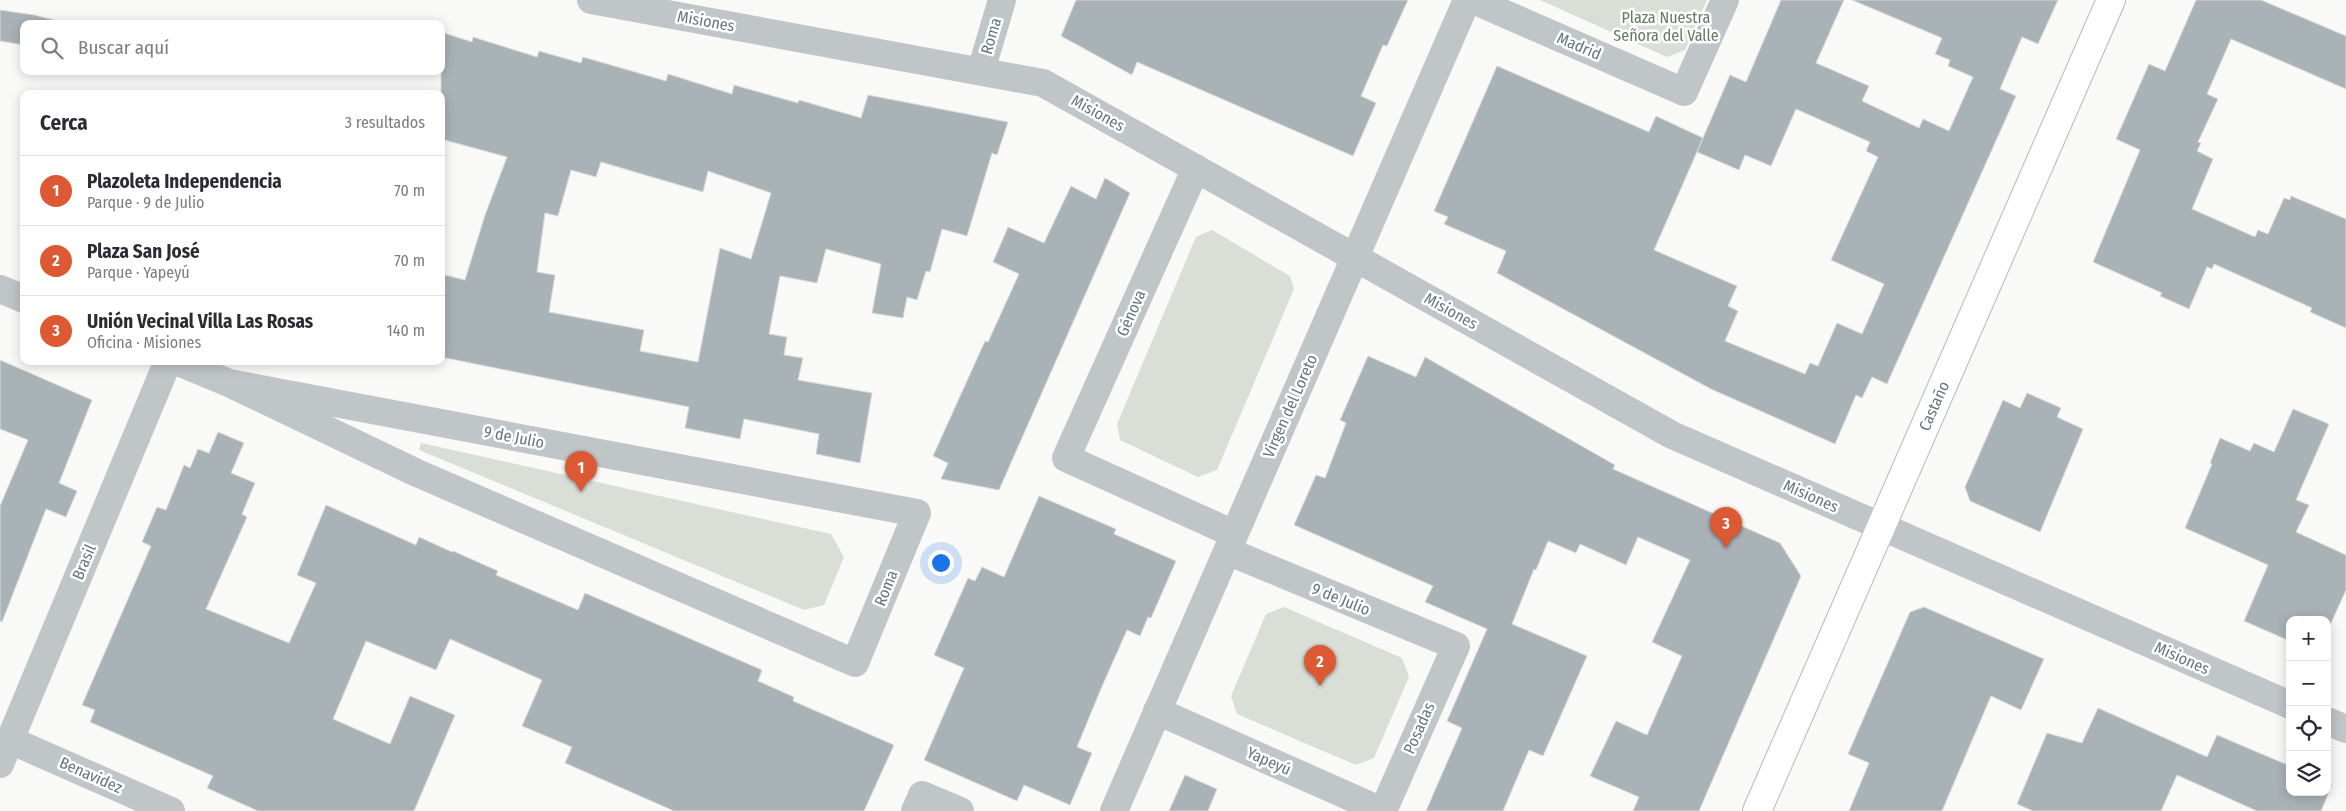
<!DOCTYPE html>
<html lang="es">
<head>
<meta charset="utf-8">
<style>
  :root { --surface:#fff; --page:#f7f7f7; --text:#2b2b33; --muted:#7c7c81; --line:#e1e1e2; --accent:#dd5933 }
  body { margin:0; font-family:"Fira Sans Condensed",sans-serif; background:var(--page); color:var(--text) }
  .controls { position:absolute; right:15px; bottom:15px; display:grid; overflow:hidden; border-radius:10px; box-shadow:0 2px 12px #0003 }
  .controls button { width:45px; height:45px; display:grid; place-items:center; padding:0; border:0; border-bottom:1px solid var(--line); background:var(--surface); color:var(--text); font:25px sans-serif }
  .you { position:absolute; left:940px; top:562px; width:18px; height:18px; margin:-12px; border:4px solid #fff; border-radius:50%; background:#1a73e8; box-shadow:0 0 0 8px #1a73e833 }
  .badge { display:grid; place-items:center; width:32px; height:32px; border-radius:50%; background:var(--accent); color:#fff; font-size:16px; font-weight:700 }
  .pin { position:absolute; translate:-50% -41px; filter:drop-shadow(0 1px 2px #0008) }
  .pin::after { content:''; position:absolute; top:26px; width:18px; height:15px; background:inherit; clip-path:polygon(0 0,100% 0,50% 100%) }
  .list { margin:0; padding:0; list-style:none }
  h2 { display:flex; justify-content:space-between; align-items:center; height:65px; margin:0; padding:0 20px; font-size:21px }
  h2 small { font-size:16px; font-weight:400; color:var(--muted) }
  .list li { display:grid; grid-template-columns:32px 1fr auto; gap:15px; align-items:center; box-sizing:border-box; height:70px; padding:0 20px; border-top:1px solid var(--line) }
  .list b { display:block; font-size:19px; white-space:nowrap }
  .list p { margin:0; font-size:16px; white-space:nowrap; color:var(--muted) }
  .list em { font-size:16px; font-style:normal; color:var(--muted) }
  .icon { flex:none; width:28px; height:28px; fill:none; stroke:currentColor; stroke-width:2; stroke-linecap:round; stroke-linejoin:round }
  .map { position:relative; flex:none; width:2346px; height:811px; overflow:hidden }
  .search { position:absolute; background:var(--surface); box-shadow:0 2px 12px #0003; left:20px; top:20px; width:425px; height:55px; display:flex; align-items:center; gap:12px; box-sizing:border-box; padding:0 18px; border-radius:10px; color:var(--muted); font-size:19px }
  .panel { position:absolute; background:var(--surface); box-shadow:0 2px 12px #0003; left:20px; top:90px; width:425px; height:275px; border-radius:10px }
  .map>svg:first-child { display:block }
</style>
</head>
<body>
<div class="map">
<svg width="2346" height="811" viewBox="0 0 2346 811">
  <rect width="100%" height="100%" fill="#f9f9f7"/>
  <path fill="#d9ded6" d="M1540,0H1707L1685,50L1667,57Z
    M1212,230L1290,276L1294,289L1217,470L1198,477L1120,440L1117,424L1196,237Z
    M421,443L831,534L844,557L824,605L804,610L419,450Z
    M1284,607L1402,658L1409,677L1374,758L1356,765L1237,714L1231,696L1266,614Z"/>
  <path fill="#a9b2b7" stroke="#dbdbd9" fill-rule="evenodd" d="M1076,0H1408L1387,46L1383,45L1361,96L1376,103L1353,156L1137,62L1132,75L1061,36Z
    M1781,0H1844L1816,63L1869,86L1862,101L1919,128L1923,119L1949,131L1973,77L1948,66L1950,60L1935,54L1942,38L1852,0H2058L2038,44L2022,37L2000,89L2016,96L1887,384L1872,377L1862,398L1856,395L1835,444L1711,389L1497,273L1506,251L1444,224L1448,217L1434,211L1497,66L1649,132L1656,116L1703,138L1654,250L1737,286L1728,306L1738,311L1725,341L1805,374L1810,363L1818,366L1837,323L1862,334L1884,284L1831,260L1878,157L1866,151L1870,142L1796,109L1771,166L1745,155L1739,170L1697,152L1730,75L1746,82Z
    M2196,0H2261L2346,36V89L2231,39L2207,94L2218,99L2198,142L2201,143L2197,151L2213,159L2192,209L2255,237L2258,230L2268,234L2284,198L2290,200L2291,196L2346,219V328L2310,312L2312,308L2214,264L2212,269L2207,267L2189,309L2160,296L2162,293L2093,262L2140,150L2116,139L2149,64L2165,71Z
    M0,10L34,15L70,24H24V45L0,41Z
    M441,32L472,42L473,37L537,57L539,51L581,63L583,57L666,81L668,74L732,94L734,85L798,103L799,100L861,118L868,95L1008,122L997,155L992,153L967,236L942,229L930,272L926,271L917,300L907,297L903,318L872,313L881,264L826,249L817,283L780,276L769,334L787,337L784,355L803,358L798,380L872,393L860,463L816,454L819,434L744,419L740,439L685,428L689,407L441,357V274L465,280L485,215L507,157L441,139ZM601,162L703,192L708,171L771,193L751,259L720,248L698,362L640,351L644,330L549,312L555,275L537,272L545,213L558,216L571,170L596,177Z
    M1105,178L1130,193L999,490L941,479L948,463L933,456L985,341L988,342L1019,274L993,262L1008,227L1044,243L1071,186L1096,199Z
    M1368,356L1416,377L1425,357L1615,465L1613,469L1780,543L1801,576L1699,811H1633L1639,797L1590,776L1616,721L1647,735L1682,656L1652,642L1690,560L1638,537L1626,565L1580,544L1576,553L1548,541L1536,570L1534,569L1512,624L1587,656L1543,756L1529,750L1503,811H1426L1462,728L1447,721L1487,629L1425,602L1433,586L1294,525L1316,475L1325,478L1346,423L1340,420Z
    M0,360L92,400L59,483L77,491L66,517L46,509L2,622L0,621V506L28,440L0,429Z
    M2027,393L2061,408L2057,417L2083,429L2040,532L1970,501L1965,487L2003,400L2020,408Z
    M2293,409L2329,424L2296,500L2309,505L2296,532L2346,555V590L2327,632V620H2290V641L2244,621L2268,565L2185,528L2212,464L2210,463L2220,438L2250,451L2254,443L2274,452Z
    M218,432L244,443L231,473L255,483L242,514L247,517L206,609L289,643L316,583L297,575L326,505L416,545L419,537L452,552L453,551L498,571L496,575L578,610L585,593L762,670L758,681L794,697L793,701L894,745L864,811H674L565,763L572,747L522,726L542,680L450,639L436,670L366,641L333,719L390,744L410,696L455,715L414,811H258L207,788L213,776L90,722L95,710L82,705L151,546L142,542L157,507L166,510L184,465L190,468L198,449L209,453Z
    M1039,496L1116,529L1114,534L1176,561L1151,618L1148,617L1140,636L1127,630L1100,691L1077,747L1092,753L1070,805L1024,785L1017,801L924,760L964,668L934,655L968,578L975,581L982,567L1004,577Z
    M1924,607L2044,659L2021,710L1991,696L1942,811H1849L1869,763L1848,754L1910,612Z
    M2098,708L2207,757L2217,735L2290,766V792H2327V783L2332,785L2321,811H2257L2177,775L2161,811H2033L2017,804L2047,733L2082,743Z
    M1185,775L1217,789L1208,811H1169Z"/>
  <g fill="none" stroke-linecap="round" stroke-linejoin="round">
    <g stroke="#b3b9bd" stroke-width="30">
      <path id="secondary" d="M1757,811L2111,0"/>
    </g>
    <path stroke="#c0c5c8" stroke-width="28" d="M591,0L1043,83L1672,435L2290,705
      M1473,0L1684,92L1725,0
      M981,71L1002,0
      M1196,168L1066,458L1234,534
      M0,289L24,299
      M176,361L229,383L417,473L855,663L917,513L229,383
      M1227,551L1456,646L1383,811
      M1157,711L1382,811
      M2327,721L2346,729
      M10,740L171,811
      M0,764L168,361
      M915,811L922,795L960,811
      M1114,811L1467,0"/>
    <use href="#secondary" stroke="#fff" stroke-width="28"/>
  </g>
  <g text-anchor="middle" dominant-baseline="central" stroke-width="5" stroke-linejoin="round" paint-order="stroke">
    <g font-size="16" fill="#677964" stroke="#fff">
      <text x="1666" y="17">Plaza Nuestra<tspan x="1666" dy="18">Señora del Valle</tspan></text>
    </g>
    <g font-size="16" fill="#657580" stroke="#fff">
      <text transform="translate(706 21) rotate(10)">Misiones</text>
      <text transform="translate(991 36) rotate(-74)">Roma</text>
      <text transform="translate(1579 46) rotate(23)">Madrid</text>
      <text transform="translate(1098 113) rotate(29)">Misiones</text>
      <text transform="translate(1451 311) rotate(29)">Misiones</text>
      <text transform="translate(1131 313) rotate(-66)">Génova</text>
      <text transform="translate(1290 406) rotate(-66)">Virgen del Loreto</text>
      <text transform="translate(1934 406) rotate(-66)">Castaño</text>
      <text transform="translate(514 437) rotate(11)">9 de Julio</text>
      <text transform="translate(1811 496) rotate(24)">Misiones</text>
      <text transform="translate(84 562) rotate(-67)">Brasil</text>
      <text transform="translate(886 588) rotate(-68)">Roma</text>
      <text transform="translate(1341 599) rotate(22)">9 de Julio</text>
      <text transform="translate(2182 658) rotate(24)">Misiones</text>
      <text transform="translate(1419 728) rotate(-66)">Posadas</text>
      <text transform="translate(1269 761) rotate(24)">Yapeyú</text>
      <text transform="translate(91 775) rotate(24)">Benavidez</text>
    </g>
  </g>
</svg>
<div class="controls">
<button>+</button>
<button>−</button>
<button><svg class="icon" aria-label="locate" viewBox="0 0 24 24"><circle cx="12" cy="12" r="6"/><path d="M12 2v4M12 18v4M2 12h4M18 12h4"/></svg></button>
<button><svg class="icon" aria-label="layers" viewBox="0 0 24 24"><path d="M12 4l9 5-9 5-9-5zM3 14l9 5 9-5"/></svg></button>
</div>
<div class="you"></div>
<div class="pin badge" style="left:581px;top:492px">1</div>
<div class="pin badge" style="left:1320px;top:686px">2</div>
<div class="pin badge" style="left:1726px;top:548px">3</div>
<div class="search"><svg class="icon" aria-label="search" viewBox="0 0 24 24"><circle cx="10" cy="10" r="6"/><path d="M15 15l6 6"/></svg>Buscar aquí</div>
<section class="panel">
<h2>Cerca<small>3 resultados</small></h2>
<ul class="list">
<li><span class="badge">1</span><div><b>Plazoleta Independencia</b><p>Parque · 9 de Julio</p></div><em>70 m</em></li>
<li><span class="badge">2</span><div><b>Plaza San José</b><p>Parque · Yapeyú</p></div><em>70 m</em></li>
<li><span class="badge">3</span><div><b>Unión Vecinal Villa Las Rosas</b><p>Oficina · Misiones</p></div><em>140 m</em></li>
</ul>
</section>
</div>
</body>
</html>
